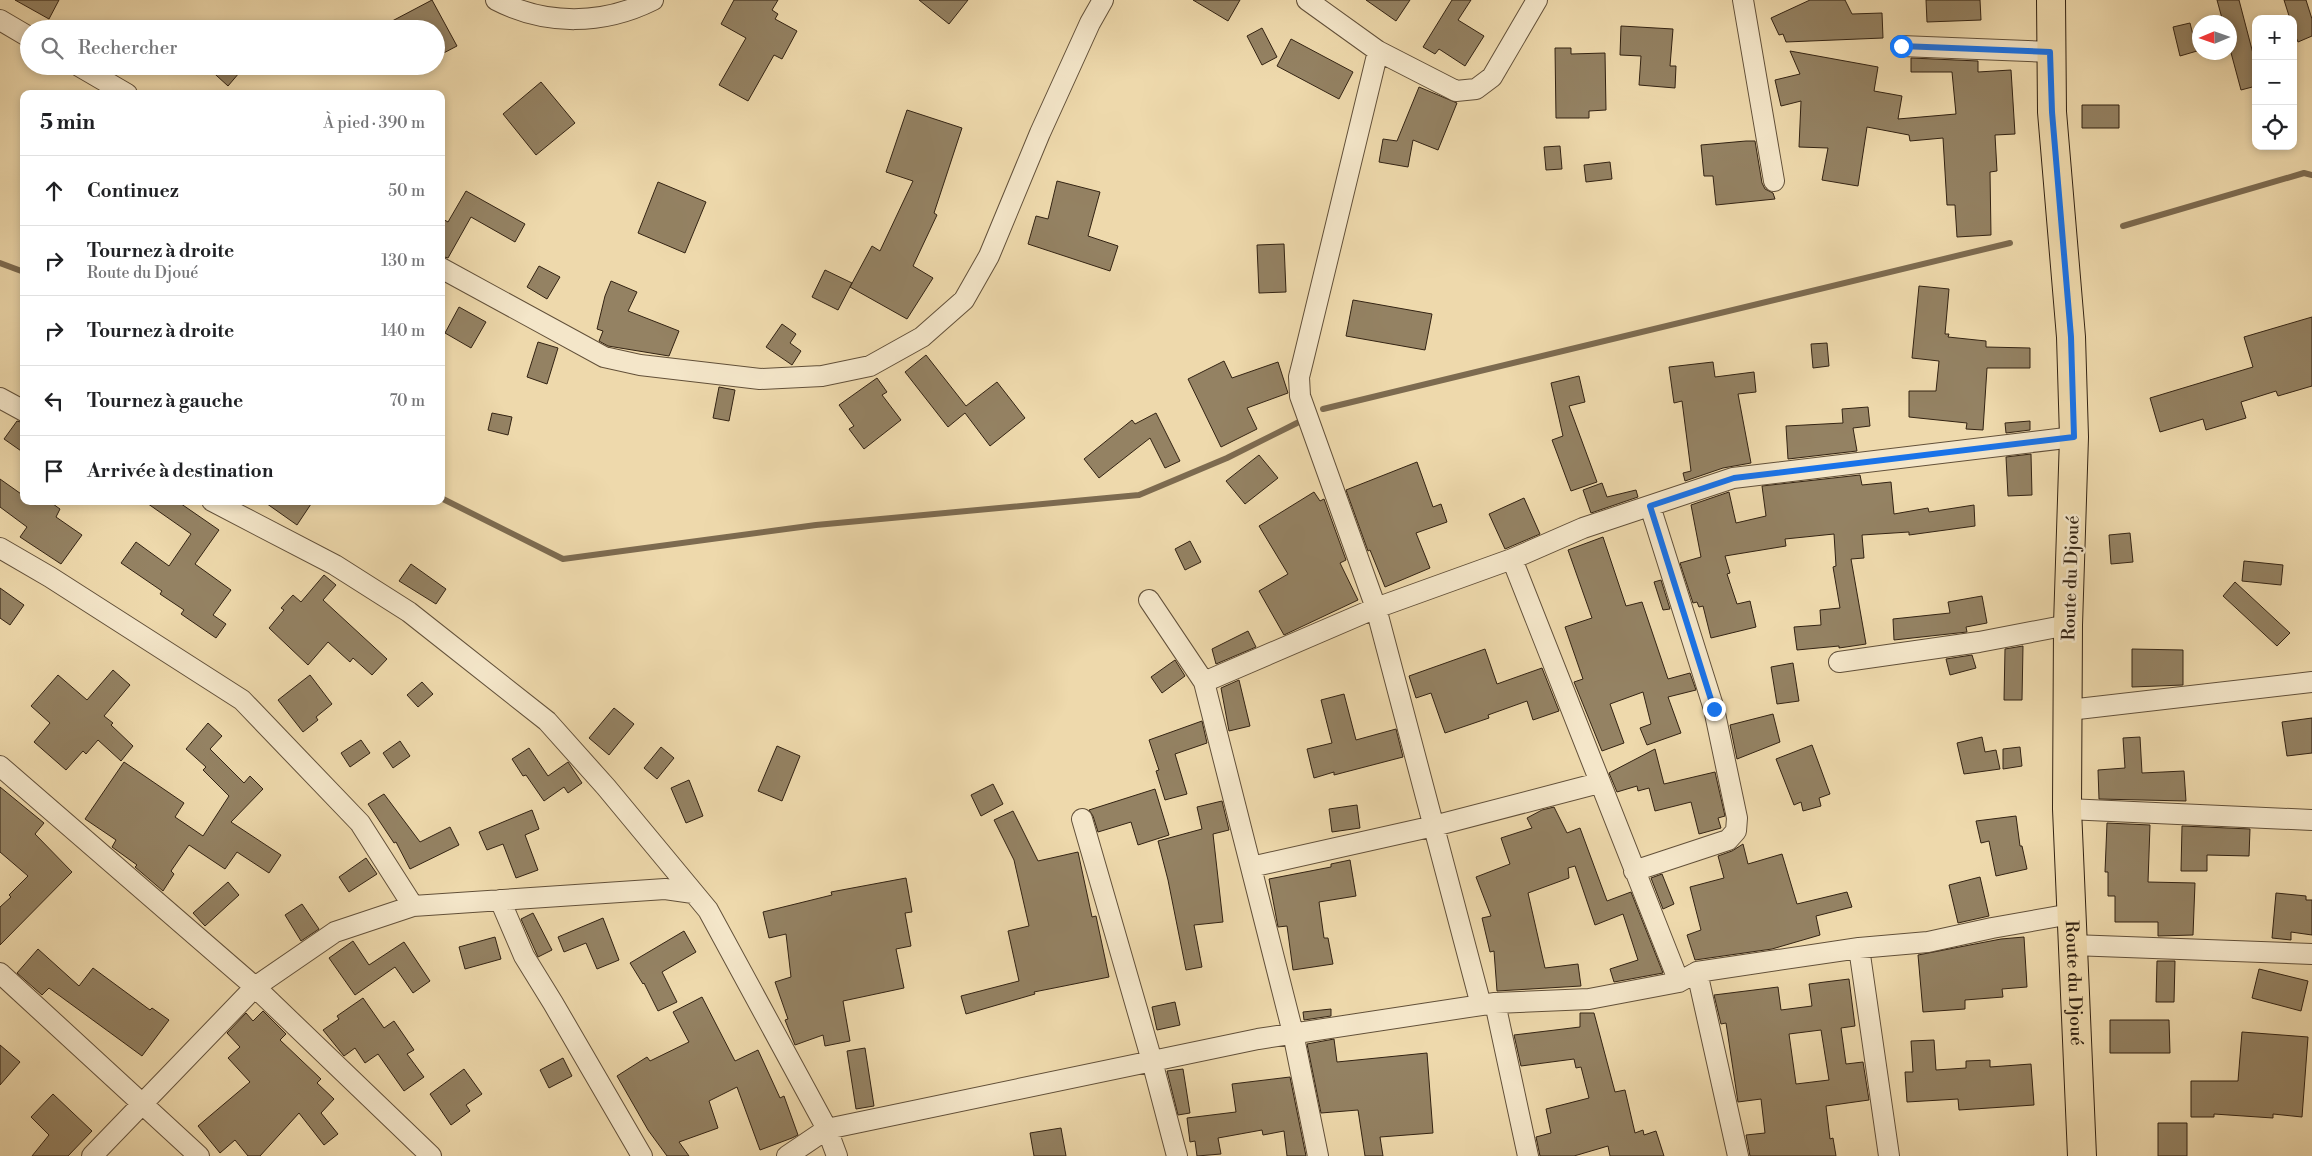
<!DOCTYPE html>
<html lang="fr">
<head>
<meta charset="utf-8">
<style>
  :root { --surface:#fff; --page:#f2f2f2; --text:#202124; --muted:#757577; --line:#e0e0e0 }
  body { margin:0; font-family:"Libre Bodoni",serif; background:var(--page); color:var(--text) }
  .controls { position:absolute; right:15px; top:15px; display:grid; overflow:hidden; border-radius:10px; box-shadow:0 2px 8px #0003 }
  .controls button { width:45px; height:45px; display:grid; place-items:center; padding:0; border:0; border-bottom:1px solid var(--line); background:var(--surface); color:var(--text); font:25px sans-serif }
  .compass { position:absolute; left:2192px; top:15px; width:45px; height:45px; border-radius:50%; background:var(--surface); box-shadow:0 2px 8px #0003; rotate:268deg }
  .stop { position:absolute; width:15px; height:15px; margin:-11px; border:4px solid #1a73e8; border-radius:50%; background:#fff }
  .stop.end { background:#1a73e8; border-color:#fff; box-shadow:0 1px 5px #0008 }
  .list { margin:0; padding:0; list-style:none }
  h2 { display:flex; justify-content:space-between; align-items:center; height:65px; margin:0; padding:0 20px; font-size:21px }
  h2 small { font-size:16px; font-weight:400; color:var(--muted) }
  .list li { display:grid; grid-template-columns:32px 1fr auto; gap:15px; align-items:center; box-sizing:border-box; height:70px; padding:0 20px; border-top:1px solid var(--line) }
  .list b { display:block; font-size:19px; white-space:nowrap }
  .list p { margin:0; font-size:16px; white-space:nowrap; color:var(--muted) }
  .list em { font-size:16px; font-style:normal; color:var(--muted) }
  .icon { flex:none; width:28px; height:28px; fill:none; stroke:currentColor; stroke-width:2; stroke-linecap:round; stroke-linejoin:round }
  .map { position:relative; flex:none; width:2312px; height:1156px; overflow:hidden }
  .search { position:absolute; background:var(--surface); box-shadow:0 2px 8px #0003; left:20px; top:20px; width:425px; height:55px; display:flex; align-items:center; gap:12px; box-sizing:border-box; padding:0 18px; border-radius:28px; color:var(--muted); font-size:19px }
  .panel { position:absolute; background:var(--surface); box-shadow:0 2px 8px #0003; left:20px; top:90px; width:425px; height:415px; border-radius:10px }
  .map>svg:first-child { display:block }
</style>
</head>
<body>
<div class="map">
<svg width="2312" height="1156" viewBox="0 0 2312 1156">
  <rect width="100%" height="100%" fill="#eed9ac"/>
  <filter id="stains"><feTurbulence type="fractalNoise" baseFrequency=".004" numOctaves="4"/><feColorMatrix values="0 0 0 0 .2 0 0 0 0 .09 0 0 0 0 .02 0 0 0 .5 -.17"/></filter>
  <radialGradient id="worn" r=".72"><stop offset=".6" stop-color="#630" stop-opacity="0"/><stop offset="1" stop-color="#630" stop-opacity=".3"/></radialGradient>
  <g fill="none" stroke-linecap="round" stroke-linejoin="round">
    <path stroke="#7d6b50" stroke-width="6" d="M2123,226L2304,173L2312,175
      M0,263L24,272
      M1323,409L2010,243
      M441,498L563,559L816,525L1139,495L1227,458L1297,423"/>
  </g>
  <path fill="#948263" stroke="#332313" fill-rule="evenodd" d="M15,0H59L49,19Z
    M432,0L457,46L436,57V29H377Z
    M734,0H778L772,10L778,14L775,19L797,31L782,59L774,55L748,101L719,85L746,38L721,24Z
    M919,0H968L949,24Z
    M1193,0H1240L1228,21Z
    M1366,0H1410L1396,21Z
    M1452,0H1471L1458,20L1484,36L1465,66L1439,49L1435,54L1423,47Z
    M1810,0H1845L1852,14L1882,13L1883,38L1786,42L1783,34L1779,35L1771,18Z
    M1926,0H1980L1981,20L1927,22Z
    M2217,0H2239L2256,65V86L2241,90L2230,49V22H2223Z
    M2284,0H2306L2312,19V36L2298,42L2293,30V19H2290Z
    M2190,23L2197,51L2180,56L2173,27Z
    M1621,26L1673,29L1670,66H1676L1675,88L1639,85L1641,56L1620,55Z
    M1262,28L1277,57L1262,65L1247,36Z
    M1291,39L1353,72L1339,99L1277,66Z
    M1555,48H1571V54L1605,53L1606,110L1589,111V118H1556Z
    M1790,51L1878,67L1874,91L1902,96L1898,119L1956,114L1952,72H1911V58L1978,61V72L2011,70L2015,134L1995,135L1997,171L1990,172L1991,235L1957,237L1955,205H1947L1943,138L1910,141L1909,135L1867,127L1858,186L1822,180L1828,148L1799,147L1801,101L1781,106L1775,80L1800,74Z
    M206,66H245L228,86Z
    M541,82L575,123L536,155L503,114Z
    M1419,87L1457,103L1438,150L1413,140L1408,167L1379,162L1383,139L1397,141Z
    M2082,105H2119V128H2082Z
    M907,110L962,128L934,213L937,215L913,266L933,278L907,319L850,287L872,246L880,251L913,181L886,172Z
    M1746,141H1755L1762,183L1765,189L1773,193L1775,199L1716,205L1713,176H1704L1701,145Z
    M1560,146L1562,169L1546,170L1544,147Z
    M1610,162L1612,179L1586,182L1584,165Z
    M1057,181L1100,192L1088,236L1118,246L1110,271L1028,244L1036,216L1048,219Z
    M658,182L706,202L685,253L638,233Z
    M466,191L525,224L515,242L471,217L448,258L441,256V218L448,222Z
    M1284,244L1286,292L1259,293L1257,245Z
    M539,266L560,277L547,299L527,287Z
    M825,270L852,283L838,310L812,297Z
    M611,281L637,292L628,311L679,331L669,356L608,346L599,341L603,331L597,329L605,296Z
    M1919,286L1949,289L1945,334H1949L1948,337L1986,341V347L2030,348V368H1987L1983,430L1966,429L1967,423L1909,417V391H1936L1939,361L1912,358Z
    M1353,300L1432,314L1425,350L1346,336Z
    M459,307L486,322L471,348L445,333Z
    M2312,317V386L2278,396L2276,391L2241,402L2246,418L2206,430L2203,419L2160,432L2150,398L2253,367L2244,337Z
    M782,324L796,334L790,343L801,351L792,365L766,347Z
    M538,342L558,348L547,384L527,377Z
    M1827,343L1829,366L1813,368L1811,344Z
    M926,355L966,406L997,382L1025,418L990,446L965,413L948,427L905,372Z
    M1224,361L1232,378L1278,362L1288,393L1247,408L1257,429L1221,447L1188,379Z
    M1713,362L1715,377L1754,372L1756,392L1738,394L1751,463L1723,468L1685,481L1683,473L1691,471L1682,401L1674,403L1669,367Z
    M1579,376L1585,402L1569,406L1597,482L1571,491L1552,440L1563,436L1551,383Z
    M877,378L887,392L882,395L901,420L864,449L849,429L854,426L839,405Z
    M719,387L735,390L729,421L713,418Z
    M1868,407L1870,426L1853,428L1857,451L1788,459L1786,426L1843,423L1842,409Z
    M492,413L512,417L508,435L488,430Z
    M1156,413L1180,461L1165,468L1150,438L1099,478L1084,459L1132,420L1135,424Z
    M17,421L24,423V453L4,439Z
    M2030,421V430L2006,433L2005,423Z
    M2031,454L2032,495L2008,496L2006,457Z
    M1259,455L1278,478L1245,504L1226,481Z
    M1417,462L1433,507L1441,504L1447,522L1416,533L1430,568L1385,587L1370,550L1368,551L1346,490Z
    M1860,475L1862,485L1891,482L1894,514L1928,508L1929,512L1974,505L1975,526L1909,535V532L1862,535L1864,558L1851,559L1866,644L1839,648V646L1797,650L1794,627L1821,625L1820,610L1840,608L1833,567L1836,566L1834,534L1785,539L1786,546L1725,556L1730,573L1727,574L1737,604L1750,601L1756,627L1711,638L1703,606L1699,607L1697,602L1693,603L1680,563L1701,557L1691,505L1729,492L1736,523L1766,516L1762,486Z
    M0,479L24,496V501H49L60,509L56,517L82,535L61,564L20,537L27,527L0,507Z
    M1602,483L1607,497L1636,490L1638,497L1591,513L1583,490Z
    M1314,492L1320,501L1324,499L1346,560L1340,563L1358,600L1284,635L1259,591L1288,574L1259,526Z
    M1524,498L1540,534L1505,549L1489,514Z
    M144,501H177L219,530L195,564L231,590L213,615L226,624L216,638L181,614L184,610L160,594L162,591L121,563L136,542L169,566L191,534Z
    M263,501H313L297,525Z
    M2130,533L2133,562L2111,564L2109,535Z
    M1603,537L1626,606L1642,602L1668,679L1690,673L1696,690L1668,697L1681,733L1647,745L1640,728L1651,724L1643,692L1610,704L1624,743L1602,751L1574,682L1583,679L1565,627L1592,618L1568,550Z
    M1190,541L1201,562L1185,570L1175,549Z
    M2244,561L2283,565L2281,585L2242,581Z
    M411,564L446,589L436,604L399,581Z
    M324,575L336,585L323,600L387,659L372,675L353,658L350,662L328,642L308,665L269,628L284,610L281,608L293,595L301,602Z
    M1661,580L1670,609L1663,610L1654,582Z
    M2235,582L2290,633L2277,646L2223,596Z
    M0,588L24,605L10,625L0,618Z
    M1982,596L1987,623L1966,627L1967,632L1894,640L1893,619L1950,613L1948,602Z
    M1248,631L1256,647L1216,664L1212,649Z
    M2023,646L2022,700H2004L2005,649Z
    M1485,649L1497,684L1542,668L1559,711L1533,720L1527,701L1488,715L1489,718L1445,733L1431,693L1416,698L1409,676Z
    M2132,649L2183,650V685L2132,687Z
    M1972,655L1976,668L1950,675L1946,659Z
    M1175,660L1185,676L1162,693L1151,677Z
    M1793,663L1799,701L1777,704L1771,667Z
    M113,670L130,685L104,716L113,723L111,725L133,746L121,761L98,740L86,754L83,751L66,770L34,742L50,723L31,706L58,675L87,700Z
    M310,675L332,704L316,717L318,720L303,732L278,700Z
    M1239,680L1250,726L1229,731L1221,688Z
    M422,682L433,694L418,707L407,695Z
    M1344,694L1356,740L1396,729L1403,757L1334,775V772L1314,778L1307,749L1332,743L1321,700Z
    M614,708L634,724L609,755L589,738Z
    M1773,714L1780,742L1737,759L1730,725Z
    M2312,718V753L2287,756L2282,722Z
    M1202,721L1207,743L1175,754L1187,794L1165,800L1156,771L1159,770L1149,740Z
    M208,723L222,736L210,749L244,783L250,776L263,789L231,822L281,855L269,873L237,852L225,869L189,845L171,871L174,874L163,891L135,867L137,865L112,847L116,840L85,819L124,762L184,803L175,817L203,836L229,796L203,770L206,767L186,749Z
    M1982,737L1985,752L1996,750L2000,769L1964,774L1957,743Z
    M2140,737L2142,773L2184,771L2186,801L2099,799L2098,770L2125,768L2123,738Z
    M361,740L370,753L350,767L341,753Z
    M400,741L410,756L393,768L383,753Z
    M1812,745L1830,794L1819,798L1821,806L1803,811L1801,802L1794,805L1776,759Z
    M777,746L800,756L782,801L758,791Z
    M661,747L674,758L657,779L644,768Z
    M2020,747L2022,766L2003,769V749Z
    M529,748L548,776L568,762L582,783L568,793L564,787L544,801L526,775L523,776L512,759Z
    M1655,749L1664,784L1715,772L1725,816L1718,818L1721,828L1699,834L1691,802L1655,811L1649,788L1638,791L1637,786L1617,792L1609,773Z
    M689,780L703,816L686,823L671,788Z
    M993,784L1003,804L981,816L971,795Z
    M0,787L44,823L35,834L72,872L0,945V907L11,897L9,895L28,876L0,852Z
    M1155,789L1169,835L1138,845L1131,822L1098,832L1093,816L1089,810Z
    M384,794L420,842L450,827L459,845L410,869L396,842L394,843L368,804Z
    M1222,801L1229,830L1213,834L1223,922L1194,925L1202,967L1186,970L1168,880L1158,841L1202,829L1197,807Z
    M1357,805L1360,828L1332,832L1329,809Z
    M1554,807L1567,833L1580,828L1607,901L1631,892L1663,973L1614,982L1610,969L1638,960L1623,914L1595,925L1575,866L1568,868L1569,878L1528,893L1545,968L1578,964L1581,986L1497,991L1494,951L1490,952L1482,918L1491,916L1476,877L1510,864L1501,838L1532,828L1527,818L1542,810Z
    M532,810L539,829L525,835L538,870L516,878L503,844L487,850L479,832Z
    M1013,811L1038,861L1078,852L1092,917L1096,916L1109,977L1034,992L1035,994L966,1014L961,996L1019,981L1008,931L1029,926L1014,860L994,820Z
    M2016,816L2020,846H2022L2027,869L1996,876L1989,841L1981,843L1976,821Z
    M2107,823L2150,825L2148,882L2195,883L2193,935L2158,936V922H2115V896H2108V872H2105Z
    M2182,826L2250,829L2249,856L2207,855V871H2181Z
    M1743,844L1748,864L1782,854L1797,904L1847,892L1852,907L1816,916L1820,935L1772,949L1695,960L1687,935L1701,930L1690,887L1724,878L1718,856L1732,851Z
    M366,858L377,874L349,892L339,877Z
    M1350,860L1356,896L1319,902L1324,938H1328L1333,964L1293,970L1287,926L1278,927L1269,879L1331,867V864Z
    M1662,874L1674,904L1663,909L1651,878Z
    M1980,877L1989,916L1958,923L1949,885Z
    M906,878L912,912L905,913L911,946L896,949L904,988L843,1001L850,1041L825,1046L823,1035L795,1045L785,1020L788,1019L775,982L791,977L786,934L769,938L763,912L832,895L831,892Z
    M228,882L239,895L205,926L193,913Z
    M2276,893L2306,896V900H2312V935L2291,932V940L2272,938Z
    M302,904L319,929L301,941L285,915Z
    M533,913L552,950L538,957L521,919Z
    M603,918L619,960L597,969L586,943L564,952L558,937Z
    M684,931L696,952L662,972L677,1002L658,1011L644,983L643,984L630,963Z
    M495,937L501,959L465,969L459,947Z
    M2024,937L2027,987L2002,989L2003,997L1965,1000V1009L1923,1012L1918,955L2001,939Z
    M353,941L369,965L404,942L430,981L413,993L395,967L355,995L329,958Z
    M38,949L79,986L93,968L150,1010L152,1008L169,1020L142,1056L49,988L42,995L17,973Z
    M2157,961H2175L2174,1002H2156Z
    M2259,969L2308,981L2301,1011L2252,998Z
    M1849,979L1855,1026L1841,1028L1846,1064L1863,1062L1869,1100L1826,1106L1830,1139L1833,1138L1836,1156H1750L1746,1135L1765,1133L1761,1099L1738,1102L1726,1023L1721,1024L1714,995L1778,987L1781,1010L1812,1006L1809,984ZM1821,1030L1829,1080L1796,1084L1789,1034Z
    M702,997L735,1061L758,1050L780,1098L784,1096L798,1135L792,1138L760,1150L737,1087L709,1101L718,1128L679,1142L689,1156H667L648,1130L617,1076L647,1057L650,1061L689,1042L673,1012Z
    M363,998L384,1028L394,1021L414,1050L407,1054L424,1077L404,1091L378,1054L365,1063L355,1048L344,1056L323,1030L339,1019L337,1016Z
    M1175,1002L1180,1025L1157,1030L1152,1007Z
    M1331,1009V1016L1304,1020L1303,1012Z
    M263,1011L286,1034L280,1040L321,1079L317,1083L334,1099L321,1113L338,1134L324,1145L299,1113L260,1156H248L235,1140L220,1153L198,1126L250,1082L228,1058L240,1047L227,1033L246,1013L253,1021Z
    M1580,1013H1594L1615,1092L1625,1090L1635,1133L1643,1130L1644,1135L1656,1131L1664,1156H1610L1608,1146L1574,1156H1540L1536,1137L1551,1133L1546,1109L1589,1098L1581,1067L1576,1068L1574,1059L1521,1066L1514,1035L1580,1027Z
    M2110,1020H2169L2170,1053H2110Z
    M2242,1032L2308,1037L2302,1117L2273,1114V1118L2214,1114V1117H2191V1081H2238Z
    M1334,1039L1337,1062L1427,1053L1433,1133L1380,1137L1383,1156H1365L1358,1110L1321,1113L1307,1044Z
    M1934,1040L1936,1070L1966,1068V1061L1990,1060V1067L2031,1064L2034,1105L1959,1110L1958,1099L1907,1102L1905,1072H1913L1911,1041Z
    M0,1045L20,1062L0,1085Z
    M865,1048L874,1106L856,1109L847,1051Z
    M563,1058L572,1076L549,1088L540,1070Z
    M464,1069L482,1094L466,1105L470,1111L451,1125L430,1094Z
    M1183,1069L1190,1113L1178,1115L1167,1071Z
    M1290,1077L1306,1156H1287L1284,1131L1263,1135L1262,1130L1218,1138L1221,1154L1197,1156L1195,1141L1190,1142L1187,1118L1236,1112L1232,1084Z
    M53,1094L92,1131L68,1156H32L49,1135L31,1117Z
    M2158,1123H2187V1156H2158Z
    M1061,1128L1066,1156H1034L1030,1133Z"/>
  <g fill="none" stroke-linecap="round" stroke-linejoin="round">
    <g stroke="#625039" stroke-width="22">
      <path id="minor" d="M496,0C546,26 603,25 653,0
        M1307,0L1378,51L1456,91L1476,89L1492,77L1537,0
        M1743,0L1774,181
        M0,20L29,37
        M1901,46L2050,52
        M1378,51L1303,361L1299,377L1300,396L1376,608L1481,1005
        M79,66L127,94
        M441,268L604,357L640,365L760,379L822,376L870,366L922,337L964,300L989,256L1040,133L1090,23L1103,0
        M0,398L24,411
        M212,501L335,565L409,612L547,721L606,787L708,910L827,1129L837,1156
        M0,548L50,577L242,700L360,823L413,906
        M1512,559L1679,982
        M1149,600L1204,682L1293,1033L1318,1156
        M1839,662L1979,642L2068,625
        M1204,682L1376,608L1512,559L1583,528L1733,478L2074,437
        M2069,710L2312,682
        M0,766L255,987L431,1156
        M2067,809L2312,820
        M1082,819L1152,1061L1177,1156
        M1251,867L1434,826L1599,783
        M1634,871L1728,840L1736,831L1737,818L1714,709L1650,506
        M500,900L524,956L553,1003L642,1156
        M2072,945L2312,954
        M1859,948L1889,1156
        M1697,972L1738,1156
        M0,973L199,1156
        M1495,1003L1528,1156
        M92,1156L255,987L335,932L413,906L665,889L693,893
        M787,1156L827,1129L1258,1039L1495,1003L1589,999L1679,982L1697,972L1859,948L1928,942L1992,928L2071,914"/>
    </g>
    <g stroke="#332313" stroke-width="30">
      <g id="primary">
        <path id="s1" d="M2051,0L2052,112L2071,337L2074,437L2068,625L2067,809L2082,1156"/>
      </g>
    </g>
    <use href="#minor" stroke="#f4e6c9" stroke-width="20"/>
    <use href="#primary" stroke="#eed9ac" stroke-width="28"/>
  </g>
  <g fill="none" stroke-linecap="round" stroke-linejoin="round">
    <path stroke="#1a73e8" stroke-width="6" d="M1714,709L1650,506L1734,478L2074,437L2071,337L2052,112L2050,52L1901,46"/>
  </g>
  <g text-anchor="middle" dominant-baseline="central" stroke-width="5" stroke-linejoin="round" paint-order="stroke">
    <g font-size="18" fill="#332313" stroke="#f4e6c9">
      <text transform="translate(2071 578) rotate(-88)">Route du Djoué</text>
      <text stroke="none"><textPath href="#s1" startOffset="984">Route du Djoué</textPath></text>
    </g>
  </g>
  <rect width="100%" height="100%" filter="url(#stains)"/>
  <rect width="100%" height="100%" fill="url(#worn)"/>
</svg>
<div class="controls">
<button>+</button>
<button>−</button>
<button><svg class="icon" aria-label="locate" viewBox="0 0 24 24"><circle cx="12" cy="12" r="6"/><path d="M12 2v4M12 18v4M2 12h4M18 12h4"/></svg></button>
</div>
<svg class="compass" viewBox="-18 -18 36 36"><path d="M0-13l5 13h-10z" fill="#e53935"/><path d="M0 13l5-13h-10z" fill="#757577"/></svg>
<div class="stop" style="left:1901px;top:46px"></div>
<div class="stop end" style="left:1714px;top:709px"></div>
<div class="search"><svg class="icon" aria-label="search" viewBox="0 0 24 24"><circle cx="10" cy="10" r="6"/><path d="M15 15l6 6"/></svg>Rechercher</div>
<section class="panel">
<h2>5 min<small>À pied · 390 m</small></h2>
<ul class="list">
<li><svg class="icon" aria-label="ahead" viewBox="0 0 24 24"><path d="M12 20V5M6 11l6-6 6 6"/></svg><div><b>Continuez</b></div><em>50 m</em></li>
<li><svg class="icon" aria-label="right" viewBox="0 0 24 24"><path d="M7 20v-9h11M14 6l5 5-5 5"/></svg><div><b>Tournez à droite</b><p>Route du Djoué</p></div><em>130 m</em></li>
<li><svg class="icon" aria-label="right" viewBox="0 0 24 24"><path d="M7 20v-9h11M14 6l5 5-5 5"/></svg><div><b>Tournez à droite</b></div><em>140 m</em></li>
<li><svg class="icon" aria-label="left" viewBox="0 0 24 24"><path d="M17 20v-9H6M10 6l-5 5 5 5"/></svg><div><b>Tournez à gauche</b></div><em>70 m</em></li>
<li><svg class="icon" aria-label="arrive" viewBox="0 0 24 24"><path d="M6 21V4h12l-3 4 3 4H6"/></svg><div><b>Arrivée à destination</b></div></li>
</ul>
</section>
</div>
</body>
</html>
